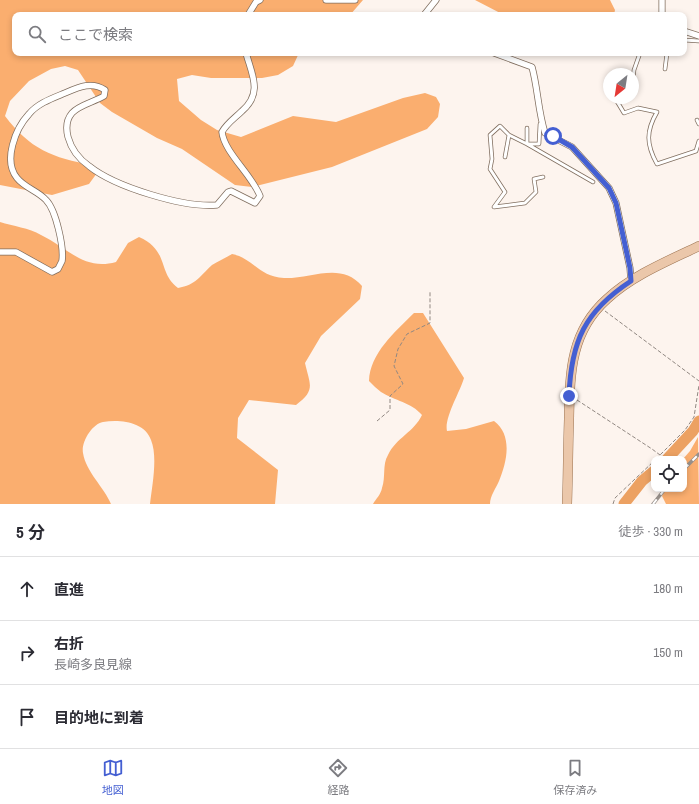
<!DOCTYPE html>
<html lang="ja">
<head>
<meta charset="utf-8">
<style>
  :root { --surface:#fff; --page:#f2f2f3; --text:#2b2b33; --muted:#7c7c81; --line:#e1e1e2; --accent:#445fd2 }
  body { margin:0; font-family:"Archivo Narrow","Noto Sans JP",sans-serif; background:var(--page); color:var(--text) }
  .controls { position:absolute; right:12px; bottom:12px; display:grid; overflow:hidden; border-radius:8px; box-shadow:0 2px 6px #0003 }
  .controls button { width:36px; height:36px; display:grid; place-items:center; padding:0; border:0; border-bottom:1px solid var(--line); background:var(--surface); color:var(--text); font:20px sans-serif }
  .compass { position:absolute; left:603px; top:68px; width:36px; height:36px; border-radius:50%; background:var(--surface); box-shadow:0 2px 6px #0003; rotate:210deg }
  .stop { position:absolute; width:12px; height:12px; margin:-9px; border:3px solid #445fd2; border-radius:50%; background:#fff }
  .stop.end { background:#445fd2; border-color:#fff; box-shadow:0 1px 4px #0008 }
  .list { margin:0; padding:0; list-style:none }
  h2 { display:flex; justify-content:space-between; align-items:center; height:52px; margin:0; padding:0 16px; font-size:17px }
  h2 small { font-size:13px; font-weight:400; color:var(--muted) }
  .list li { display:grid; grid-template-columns:26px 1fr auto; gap:12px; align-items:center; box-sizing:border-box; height:64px; padding:0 16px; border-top:1px solid var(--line) }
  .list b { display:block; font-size:15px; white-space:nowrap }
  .list p { margin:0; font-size:13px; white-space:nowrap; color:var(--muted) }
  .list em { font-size:13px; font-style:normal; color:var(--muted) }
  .icon { flex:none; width:22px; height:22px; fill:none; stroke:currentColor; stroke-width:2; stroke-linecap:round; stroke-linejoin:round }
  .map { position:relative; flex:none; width:699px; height:504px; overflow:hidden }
  .search { position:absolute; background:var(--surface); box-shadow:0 2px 6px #0003; left:12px; right:12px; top:12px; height:44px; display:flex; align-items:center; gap:10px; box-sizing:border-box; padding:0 14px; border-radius:8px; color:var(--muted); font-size:15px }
  .sheet { height:244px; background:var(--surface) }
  nav { display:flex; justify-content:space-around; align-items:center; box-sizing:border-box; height:56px; border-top:1px solid var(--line); background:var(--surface); font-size:11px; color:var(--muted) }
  nav a { display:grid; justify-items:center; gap:2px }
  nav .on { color:var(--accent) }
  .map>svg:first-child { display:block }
</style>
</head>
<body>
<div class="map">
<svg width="699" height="504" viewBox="0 0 699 504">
  <rect width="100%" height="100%" fill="#fdf4ee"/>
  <path fill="#faae6f" d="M0,0H363L350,15H15V53H299L293,66L278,75L262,78H211L192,75L177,79L179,101L201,120L217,130L241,137L293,116L336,122L403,98L425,93L436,97L440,104L438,117L427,129L332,167L252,187L235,185L182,149L157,138L112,112L100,103L78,70L65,66L51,69L29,81L10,101L5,116C30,149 52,158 93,165L97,173L89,184L52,195L0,185Z
    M475,0H610L615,10L614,15H504Z
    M0,222C13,226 29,228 41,235C68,248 84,271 116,262L128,243L139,237C170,251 157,272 178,288C196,285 200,276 212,265C218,261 226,258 232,254C253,258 259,277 284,278C311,279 341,261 362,286L360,299L321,336L305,363C310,385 316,390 296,405L249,400L238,418L237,438L278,470L275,504H150C152,486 158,457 151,440C145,422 120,419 103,422C92,424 81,442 83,453C86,472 104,487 111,504H0Z
    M414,313H423L464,378C460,392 444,418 447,431L466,429L494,421C513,435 507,462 499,481C496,488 490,496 490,504H373C376,499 381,494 382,488C386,477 382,465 388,455C396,438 414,432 422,415C411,402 395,401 381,392C377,389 373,385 369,381C370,353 395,332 414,313Z
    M698,437L699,504H666L662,496L665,489H684L683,459L690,451Z"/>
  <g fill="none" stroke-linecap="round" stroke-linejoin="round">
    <path stroke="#eca162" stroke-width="11" d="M667,459L693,431L699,421
      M624,504L642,481L654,471"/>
    <g stroke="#806e5f" stroke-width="4.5">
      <path id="lane" d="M684,40L699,41
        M665,69L667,53
        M633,79L634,70L640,53
        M615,98L624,113L638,108L657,112C646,131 646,144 657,164L696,151L699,141
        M697,120L699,124
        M527,128V144L593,182
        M509,135L500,126L490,135L492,159L490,169L505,192L494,207L525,203L536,192L534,179L543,177
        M505,157L509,135L527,144H539L540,124"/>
    </g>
    <g stroke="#806e5f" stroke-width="7">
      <path id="street" d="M326,0H355
        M248,15L256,2L260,0
        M424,15L436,0
        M662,15V0
        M684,31L699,36
        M494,53L532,67C538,89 538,111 545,133L572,147L609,188L616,203L630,268L631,281
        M0,252H16L52,272L58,269C59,267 61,263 62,261C64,247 56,210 46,200C38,191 25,188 17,178C3,161 15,129 29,114C38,103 53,98 65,93C79,87 92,81 105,90L104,96C94,102 79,105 72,113C66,120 66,129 68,137C71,148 79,159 89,166C115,187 184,208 217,205L228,192L231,191L255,203L260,196C252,175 224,152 222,132C227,123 235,118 242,111C263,93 252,75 246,53"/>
    </g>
    <g stroke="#9d7452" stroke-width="10">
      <path id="primary" d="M567,504C568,476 568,447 569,419C570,373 570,332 607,299C633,275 668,261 699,246"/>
    </g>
    <path stroke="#918882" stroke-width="1" stroke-dasharray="4 2" stroke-linecap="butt" d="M605,311L699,381
      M577,400L652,449L660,455
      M377,421L390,410V396L403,384L394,366L398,349L407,334L430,323V291
      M656,459L685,430L694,417L699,385
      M613,504L615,498L654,461"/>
    <use href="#lane" stroke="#fff" stroke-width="3"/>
    <use href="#street" stroke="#fff" stroke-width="5.5"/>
    <use href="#primary" stroke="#ebc7aa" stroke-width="9"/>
    <g stroke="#99918b" stroke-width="3.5">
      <path id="rail" d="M684,469L699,454
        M653,504L665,489"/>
    </g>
    <use href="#rail" stroke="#fff" stroke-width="2" stroke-dasharray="6" stroke-linecap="butt"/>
  </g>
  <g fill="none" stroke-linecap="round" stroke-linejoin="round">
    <path stroke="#445fd2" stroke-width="5" d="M553,136L572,147L609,188L616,203L630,268L631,281C585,311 571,341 569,396"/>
  </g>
</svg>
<div class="controls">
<button><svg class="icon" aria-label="locate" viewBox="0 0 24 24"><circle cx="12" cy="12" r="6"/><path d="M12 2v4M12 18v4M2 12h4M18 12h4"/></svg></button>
</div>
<svg class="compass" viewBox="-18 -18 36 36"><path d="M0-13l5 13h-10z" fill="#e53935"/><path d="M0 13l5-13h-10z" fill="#7c7c81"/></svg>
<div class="stop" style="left:553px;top:136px"></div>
<div class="stop end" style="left:569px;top:396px"></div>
<div class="search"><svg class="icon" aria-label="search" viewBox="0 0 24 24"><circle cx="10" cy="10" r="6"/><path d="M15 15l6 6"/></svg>ここで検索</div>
</div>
<section class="sheet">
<h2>5 分<small>徒歩 · 330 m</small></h2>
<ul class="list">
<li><svg class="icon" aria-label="ahead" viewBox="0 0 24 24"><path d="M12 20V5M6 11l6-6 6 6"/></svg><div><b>直進</b></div><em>180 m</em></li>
<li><svg class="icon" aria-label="right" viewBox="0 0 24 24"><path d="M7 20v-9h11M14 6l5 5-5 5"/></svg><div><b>右折</b><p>長崎多良見線</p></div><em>150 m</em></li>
<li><svg class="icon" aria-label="arrive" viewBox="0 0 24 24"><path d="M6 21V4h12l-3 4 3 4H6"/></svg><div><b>目的地に到着</b></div></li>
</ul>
</section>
<nav>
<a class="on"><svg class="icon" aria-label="map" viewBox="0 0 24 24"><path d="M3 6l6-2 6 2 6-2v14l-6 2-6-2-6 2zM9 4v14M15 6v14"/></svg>地図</a>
<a><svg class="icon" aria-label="directions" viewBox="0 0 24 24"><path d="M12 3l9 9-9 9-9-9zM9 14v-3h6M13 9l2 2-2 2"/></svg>経路</a>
<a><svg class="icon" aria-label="saved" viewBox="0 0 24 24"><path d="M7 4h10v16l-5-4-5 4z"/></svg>保存済み</a>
</nav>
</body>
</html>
